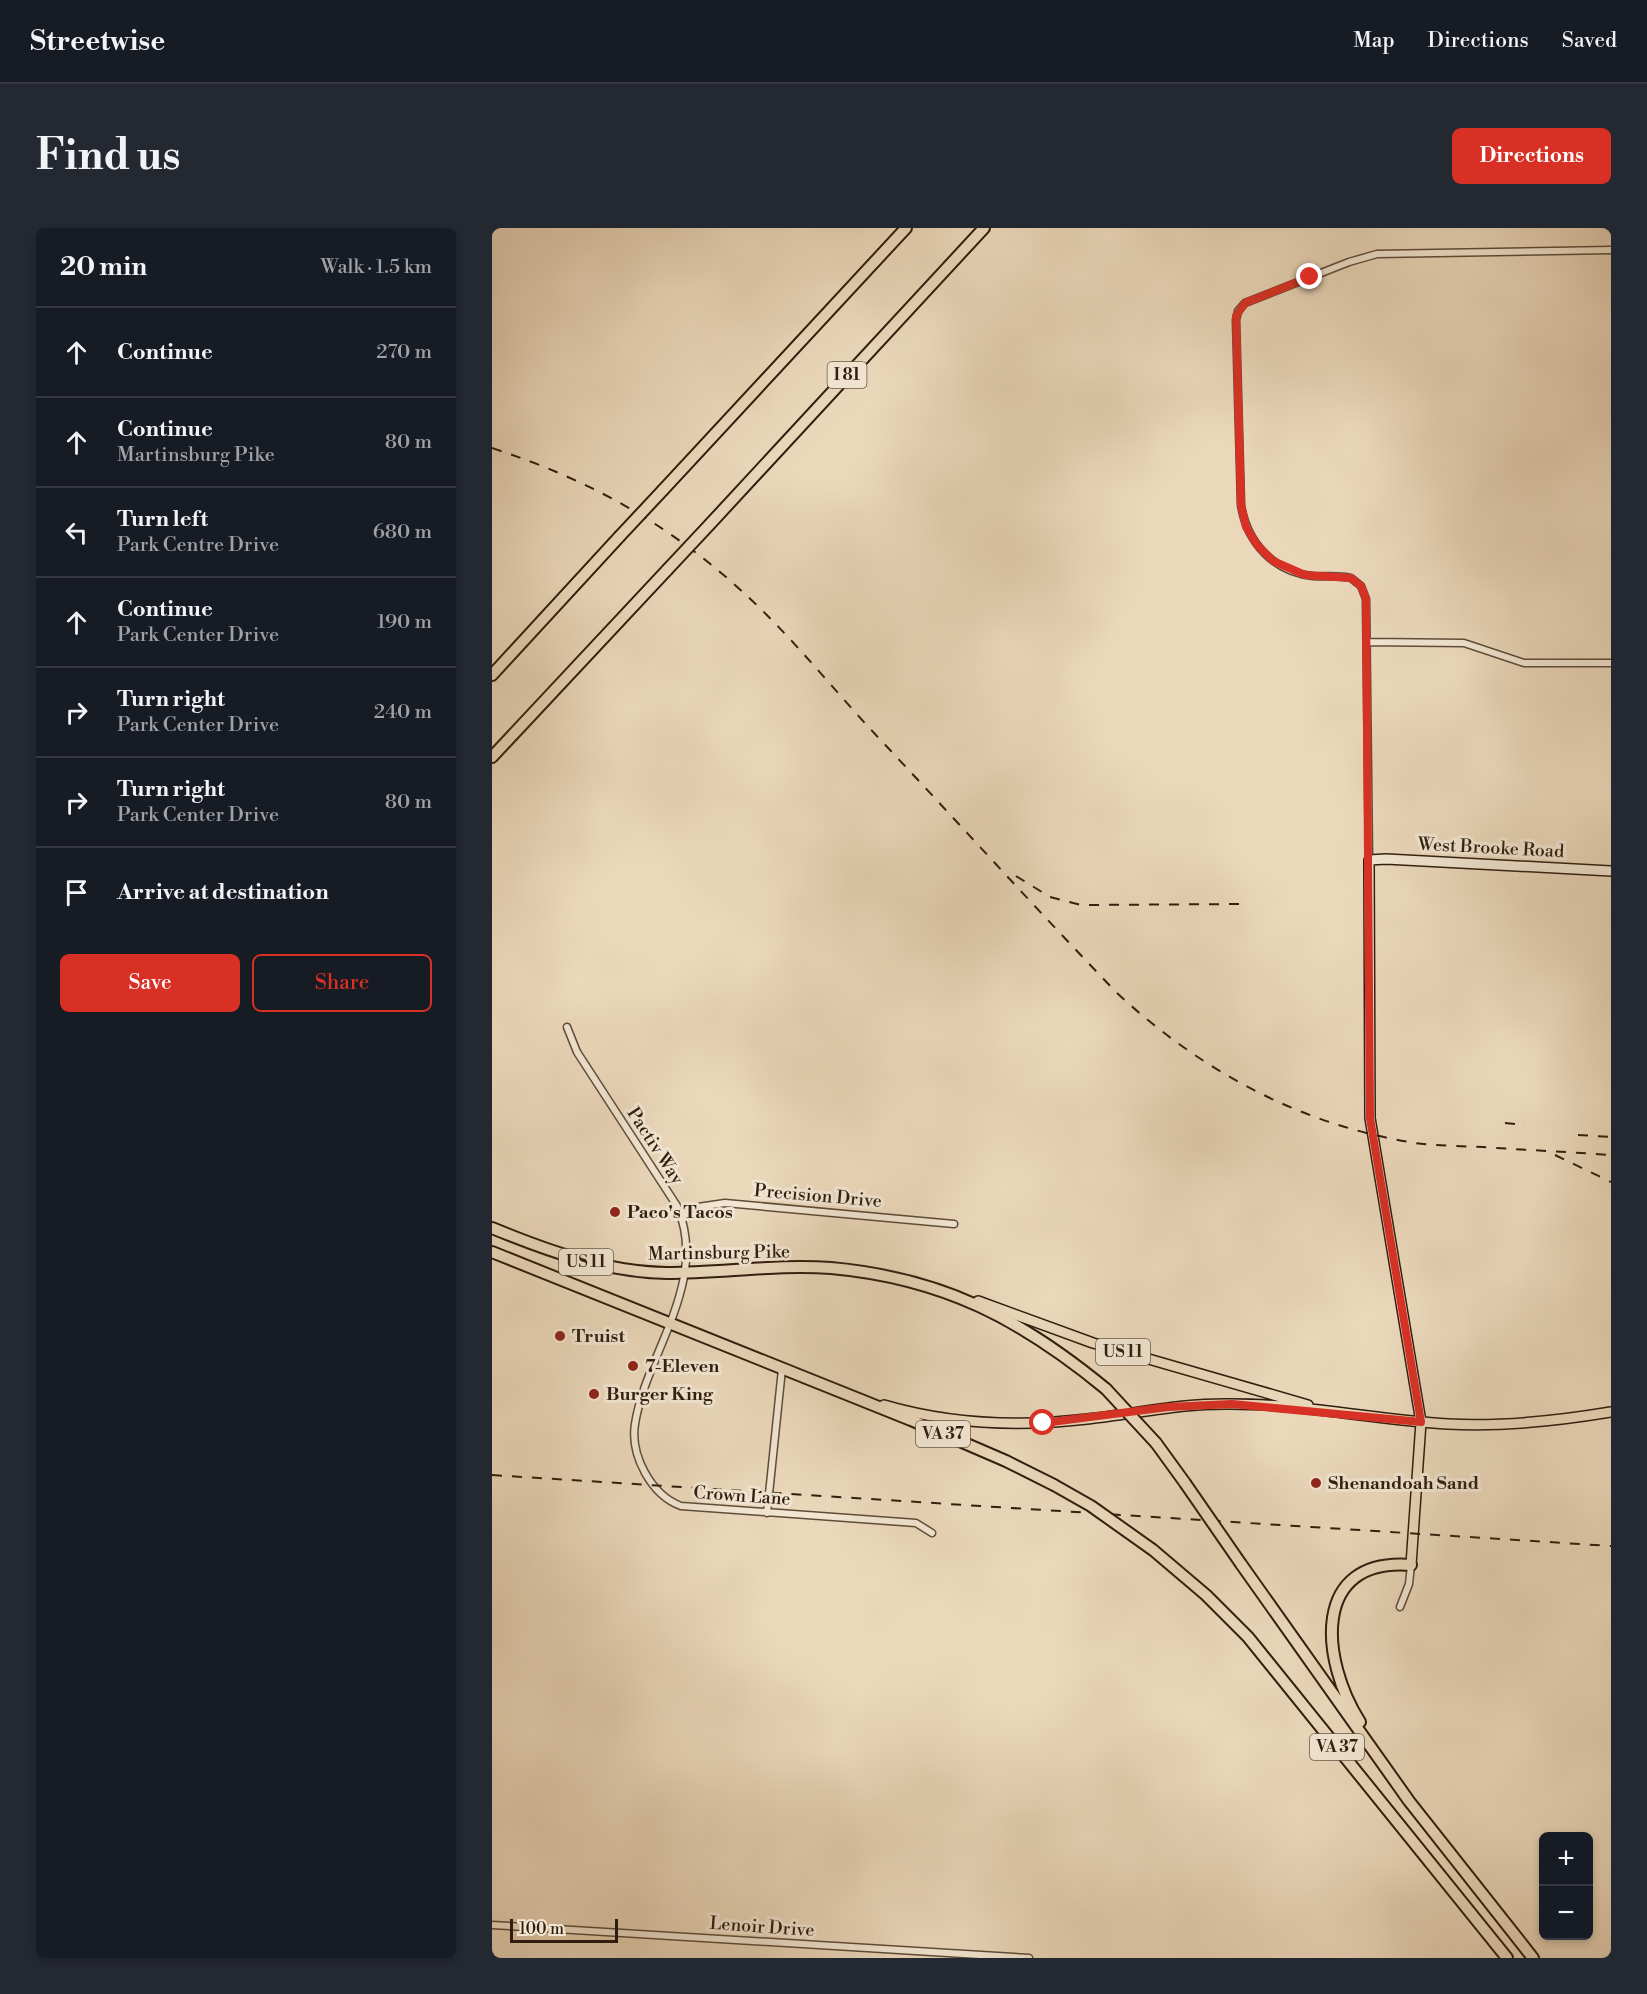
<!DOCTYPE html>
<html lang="en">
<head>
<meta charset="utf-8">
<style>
  :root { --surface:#171b24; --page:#242831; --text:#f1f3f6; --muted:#9ea1a6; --line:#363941; --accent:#d93025 }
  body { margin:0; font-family:"Libre Bodoni",serif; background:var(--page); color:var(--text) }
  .controls { position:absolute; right:18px; bottom:18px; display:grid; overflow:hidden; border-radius:9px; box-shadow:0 3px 9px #0003 }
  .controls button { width:54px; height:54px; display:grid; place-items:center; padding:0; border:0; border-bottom:2px solid var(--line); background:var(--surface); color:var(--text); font:30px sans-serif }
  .scale { position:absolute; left:18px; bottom:15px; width:108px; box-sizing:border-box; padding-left:6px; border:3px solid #301d0e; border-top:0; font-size:16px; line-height:21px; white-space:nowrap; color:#301d0e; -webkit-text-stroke:4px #f2e6d3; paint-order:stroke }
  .stop { position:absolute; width:18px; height:18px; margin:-14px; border:4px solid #d93025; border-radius:50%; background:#fff }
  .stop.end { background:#d93025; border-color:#fff; box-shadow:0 2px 6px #0008 }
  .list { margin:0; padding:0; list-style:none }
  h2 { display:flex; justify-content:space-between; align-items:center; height:78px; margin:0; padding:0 24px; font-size:26px }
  h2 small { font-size:20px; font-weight:400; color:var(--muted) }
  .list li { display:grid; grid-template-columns:39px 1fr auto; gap:18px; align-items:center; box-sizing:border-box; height:90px; padding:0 24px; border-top:2px solid var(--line) }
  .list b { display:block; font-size:22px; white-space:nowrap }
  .list p { margin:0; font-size:20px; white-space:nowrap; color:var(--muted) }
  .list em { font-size:20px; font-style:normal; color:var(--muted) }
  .actions { display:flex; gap:12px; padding:18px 24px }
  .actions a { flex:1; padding:14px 0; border:2px solid var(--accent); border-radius:9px; text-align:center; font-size:21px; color:var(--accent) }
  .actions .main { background:var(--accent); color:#fff }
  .icon { flex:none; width:33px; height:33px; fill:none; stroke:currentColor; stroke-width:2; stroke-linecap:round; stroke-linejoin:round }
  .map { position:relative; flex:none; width:1119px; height:1730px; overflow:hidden; border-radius:9px }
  header { display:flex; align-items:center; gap:36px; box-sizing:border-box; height:84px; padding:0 30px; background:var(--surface); border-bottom:2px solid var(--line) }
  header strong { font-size:28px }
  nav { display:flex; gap:33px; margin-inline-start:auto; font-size:21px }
  .intro { display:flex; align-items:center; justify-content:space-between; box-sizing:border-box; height:144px; padding:0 36px }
  h1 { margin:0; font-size:42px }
  .button { padding:15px 27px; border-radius:9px; background:var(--accent); color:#fff; font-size:21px; font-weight:700 }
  main { display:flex; gap:36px; padding:0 36px }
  aside { flex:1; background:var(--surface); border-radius:9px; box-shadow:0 3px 9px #0003 }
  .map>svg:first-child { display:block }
</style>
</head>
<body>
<header>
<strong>Streetwise</strong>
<nav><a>Map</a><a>Directions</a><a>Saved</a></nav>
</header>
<div class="intro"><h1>Find us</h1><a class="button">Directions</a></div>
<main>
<aside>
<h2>20 min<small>Walk · 1.5 km</small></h2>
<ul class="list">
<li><svg class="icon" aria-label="ahead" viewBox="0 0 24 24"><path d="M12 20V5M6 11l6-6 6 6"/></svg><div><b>Continue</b></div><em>270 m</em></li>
<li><svg class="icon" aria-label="ahead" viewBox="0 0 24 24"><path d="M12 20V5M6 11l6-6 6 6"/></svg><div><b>Continue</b><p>Martinsburg Pike</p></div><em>80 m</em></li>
<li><svg class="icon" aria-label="left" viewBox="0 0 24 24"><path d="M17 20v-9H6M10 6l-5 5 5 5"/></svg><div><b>Turn left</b><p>Park Centre Drive</p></div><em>680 m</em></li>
<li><svg class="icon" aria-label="ahead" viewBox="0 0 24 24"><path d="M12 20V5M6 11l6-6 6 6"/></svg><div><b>Continue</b><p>Park Center Drive</p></div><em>190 m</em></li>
<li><svg class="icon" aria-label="right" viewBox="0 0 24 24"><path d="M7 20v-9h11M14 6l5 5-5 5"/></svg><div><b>Turn right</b><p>Park Center Drive</p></div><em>240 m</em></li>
<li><svg class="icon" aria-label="right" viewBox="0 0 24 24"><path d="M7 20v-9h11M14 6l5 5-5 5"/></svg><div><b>Turn right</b><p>Park Center Drive</p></div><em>80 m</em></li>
<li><svg class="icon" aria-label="arrive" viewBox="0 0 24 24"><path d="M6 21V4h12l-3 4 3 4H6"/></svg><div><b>Arrive at destination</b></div></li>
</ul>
<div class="actions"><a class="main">Save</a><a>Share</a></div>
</aside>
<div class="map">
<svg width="1119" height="1730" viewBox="0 0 1119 1730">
  <rect width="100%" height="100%" fill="#ebd8bb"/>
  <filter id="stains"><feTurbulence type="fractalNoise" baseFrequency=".00333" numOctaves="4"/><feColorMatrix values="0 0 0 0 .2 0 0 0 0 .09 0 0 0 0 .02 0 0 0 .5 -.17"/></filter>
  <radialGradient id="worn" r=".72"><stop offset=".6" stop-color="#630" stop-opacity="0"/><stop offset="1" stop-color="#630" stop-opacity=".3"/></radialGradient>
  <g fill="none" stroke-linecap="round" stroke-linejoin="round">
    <g stroke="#5f4c39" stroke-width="9">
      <path id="street" d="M876,414L972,415L1032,435H1119
        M877,632L874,371L869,358L859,350C847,347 834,349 821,348C782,344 755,315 749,277L744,92L746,83L753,75L857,34L885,26L1119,22
        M75,799L85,824L185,978C218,1054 154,1125 143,1196C138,1227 159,1267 189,1278L424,1295L440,1305
        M189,987L206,979L233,975L462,996
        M275,1285L290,1141
        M908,1379L917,1356L919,1337
        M0,1697L537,1730"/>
    </g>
    <g stroke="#301d0e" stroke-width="12">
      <path id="secondary" d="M929,1194L878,890L877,632L894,631L1119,643"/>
    </g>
    <g stroke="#301d0e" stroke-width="12">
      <path id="primary" d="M486,1073L601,1115L816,1177
        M392,1177C457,1196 527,1199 595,1191C643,1186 690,1175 739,1176C812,1176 884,1192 956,1196C1011,1199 1065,1193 1119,1184
        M919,1337L929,1194"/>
    </g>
    <g stroke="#301d0e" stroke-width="14">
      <path id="highway" d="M171,262L414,0
        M219,295L492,0
        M0,447L127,309
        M0,529L175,342
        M0,1000C56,1023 114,1044 175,1045C230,1045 285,1036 339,1040C451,1050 529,1091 614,1161
        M0,1024L419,1192L514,1233L562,1257
        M664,1215L693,1255
        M661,1322L714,1367L756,1409L1015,1730
        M749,1336L917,1573L1041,1730
        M868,1494C829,1433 818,1329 919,1337"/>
    </g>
    <use href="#street" stroke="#f2e6d3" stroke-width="6"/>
    <use href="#secondary" stroke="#f2e6d3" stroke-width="9"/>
    <use href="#primary" stroke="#ebd8bb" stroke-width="9"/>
    <use href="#highway" stroke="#ebd8bb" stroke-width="10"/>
    <path stroke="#301d0e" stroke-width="2" stroke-dasharray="10 10" stroke-linecap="butt" d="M0,220C98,252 177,296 253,366C300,409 340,460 383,506C464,592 543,680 625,765C709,843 809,897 923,915C945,918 969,918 991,919C1034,922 1076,924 1119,927
      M524,648L558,669L589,677L748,676
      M1013,895L1033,897
      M1086,907L1119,909
      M1063,927L1119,954
      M0,1247L1119,1318"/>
    <g stroke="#301d0e" stroke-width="14" stroke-linecap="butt">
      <path id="highway-bridge" d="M127,309L171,262
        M175,342L219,295
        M614,1161L664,1215
        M693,1255L749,1336
        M562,1257L599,1278L661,1322"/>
    </g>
    <use href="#highway-bridge" stroke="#ebd8bb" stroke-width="10"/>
  </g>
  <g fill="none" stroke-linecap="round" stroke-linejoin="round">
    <path stroke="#d93025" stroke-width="8" d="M551,1195L676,1179L740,1176L929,1194L878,890L874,371L869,358L859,350L813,347L781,333L765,317L754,299L749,277L744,88L753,75L818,49"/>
  </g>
  <g fill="#8f2418" stroke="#f2e6d3" stroke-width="2">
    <circle cx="123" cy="984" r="6"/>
    <circle cx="68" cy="1108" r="6"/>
    <circle cx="141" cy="1138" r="6"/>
    <circle cx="102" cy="1166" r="6"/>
    <circle cx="824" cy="1255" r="6"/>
  </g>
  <g text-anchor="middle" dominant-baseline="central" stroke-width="6" stroke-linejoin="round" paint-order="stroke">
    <g fill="#f2e6d3" stroke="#6a5949" stroke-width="1.5">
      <rect x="335.5" y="134" width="39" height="26" rx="4.5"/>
      <rect x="67" y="1021" width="54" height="26" rx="4.5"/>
      <rect x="604" y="1111" width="54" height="26" rx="4.5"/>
      <rect x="424" y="1193" width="54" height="26" rx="4.5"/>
      <rect x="818" y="1506" width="54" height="26" rx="4.5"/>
    </g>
    <g font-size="16" font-weight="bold" fill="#301d0e">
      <text x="355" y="147">I 81</text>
      <text x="94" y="1034">US 11</text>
      <text x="631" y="1124">US 11</text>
      <text x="451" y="1206">VA 37</text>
      <text x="845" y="1519">VA 37</text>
    </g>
    <g font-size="18" fill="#301d0e" stroke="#f2e6d3">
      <text transform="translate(999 620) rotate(3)">West Brooke Road</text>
      <text transform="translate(163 918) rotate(57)">Pactiv Way</text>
      <text transform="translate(326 968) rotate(5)">Precision Drive</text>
      <text transform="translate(227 1025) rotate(-1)">Martinsburg Pike</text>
      <text transform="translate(250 1268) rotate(4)">Crown Lane</text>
      <text transform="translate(270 1699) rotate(4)">Lenoir Drive</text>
    </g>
    <g font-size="18" font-weight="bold" fill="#301d0e" stroke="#f2e6d3" text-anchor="start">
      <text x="135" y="984">Paco's Tacos</text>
      <text x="80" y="1108">Truist</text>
      <text x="153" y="1138">7-Eleven</text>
      <text x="114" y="1166">Burger King</text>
      <text x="836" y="1255">Shenandoah Sand</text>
    </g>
  </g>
  <rect width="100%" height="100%" filter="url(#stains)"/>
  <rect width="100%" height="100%" fill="url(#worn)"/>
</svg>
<div class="controls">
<button>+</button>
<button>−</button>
</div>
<div class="scale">100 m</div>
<div class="stop" style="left:551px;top:1195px"></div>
<div class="stop end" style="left:818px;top:49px"></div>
</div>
</main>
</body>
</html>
